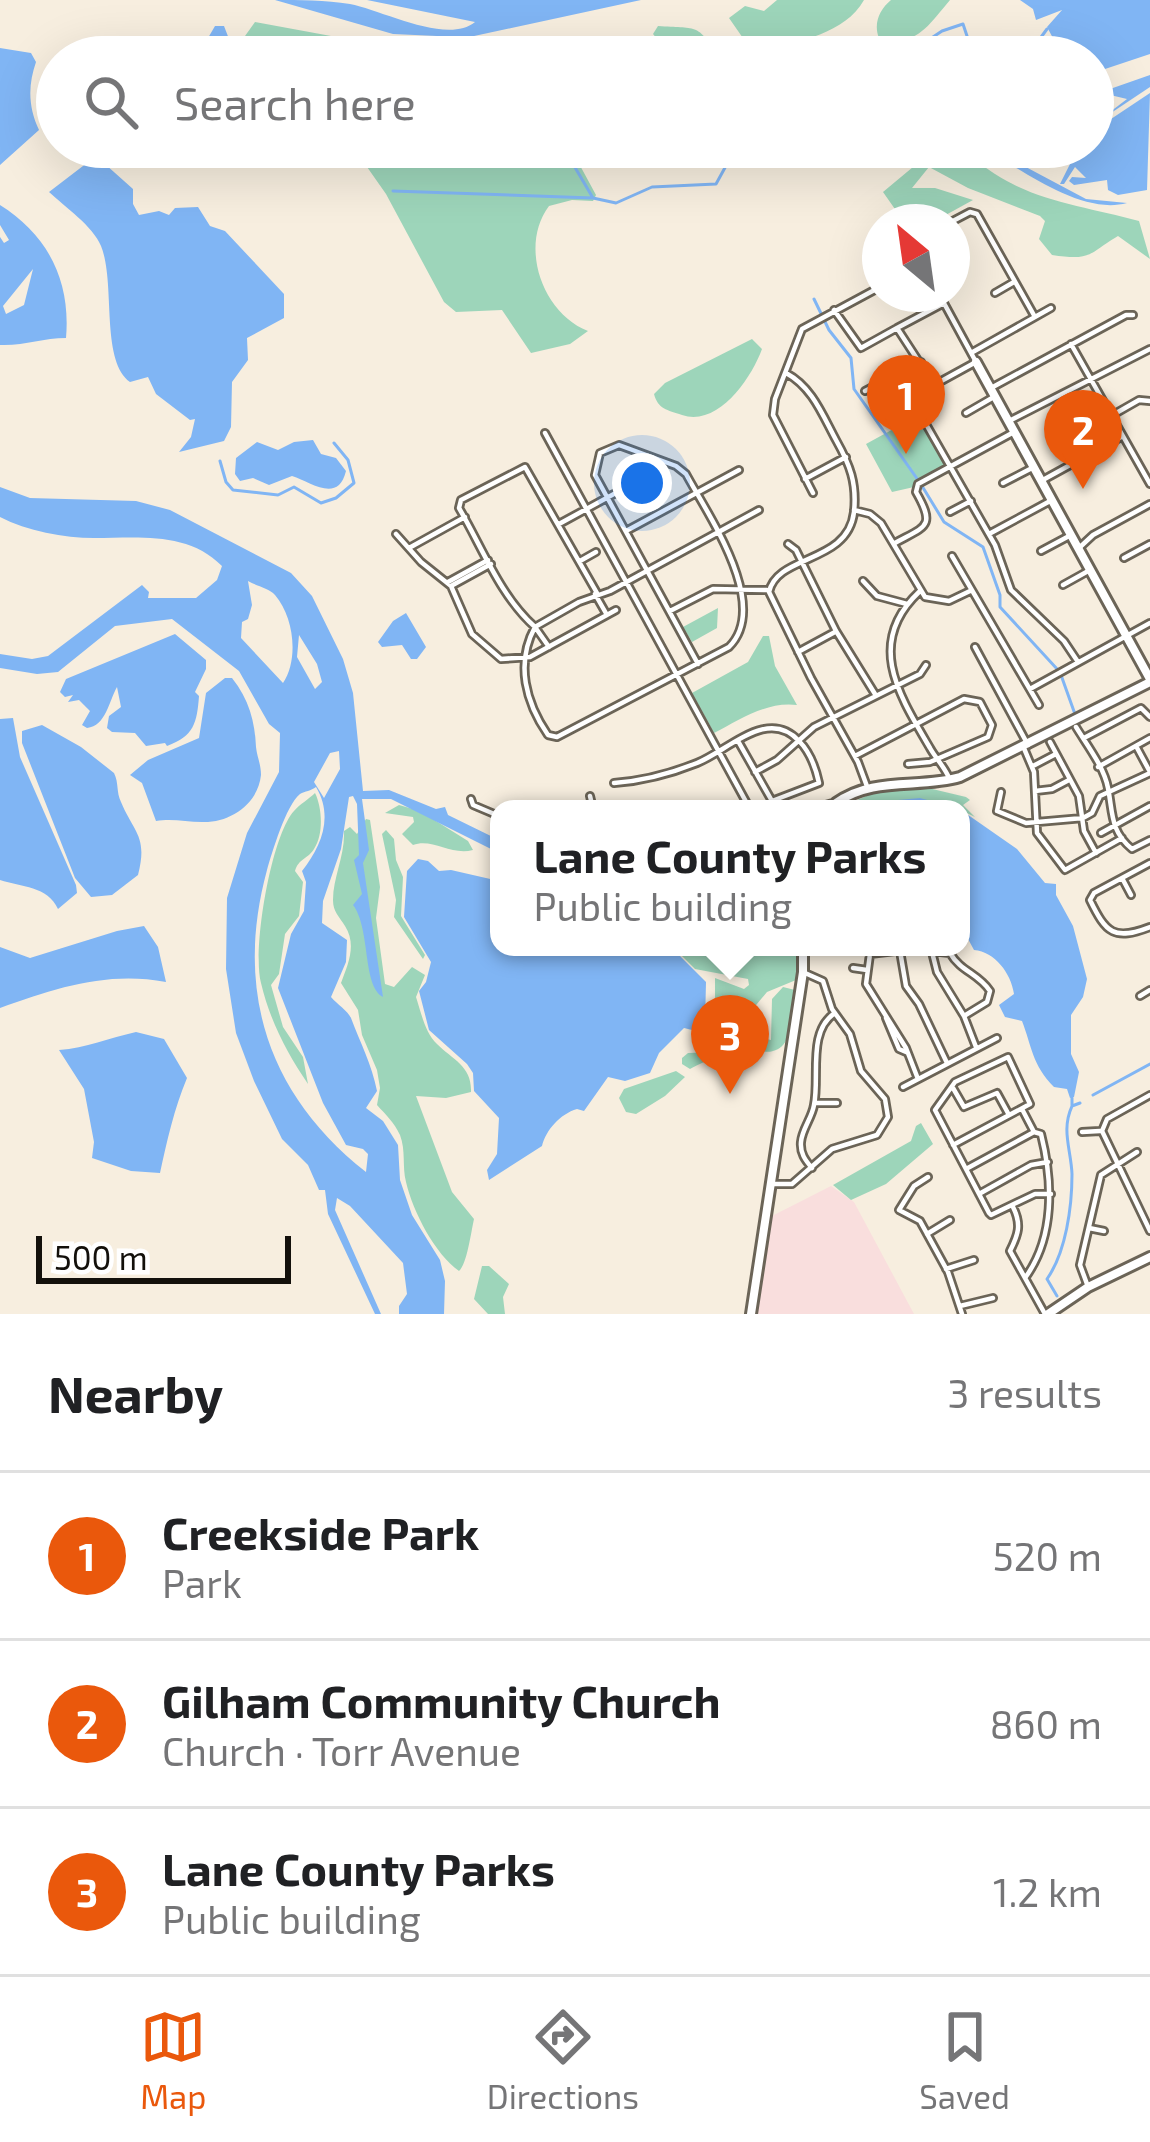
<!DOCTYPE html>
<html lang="en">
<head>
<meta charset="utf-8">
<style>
  :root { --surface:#fff; --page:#f2f2f2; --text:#202124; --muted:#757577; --line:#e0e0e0; --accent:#ea580c }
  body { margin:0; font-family:"Exo 2",sans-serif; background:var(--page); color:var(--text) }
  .compass { position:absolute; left:862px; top:204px; width:108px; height:108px; border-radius:50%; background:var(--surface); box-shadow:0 12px 48px #0002; rotate:331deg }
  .scale { position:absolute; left:36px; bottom:30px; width:255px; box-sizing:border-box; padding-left:12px; border:6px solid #13100b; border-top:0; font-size:33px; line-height:42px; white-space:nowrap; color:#13100b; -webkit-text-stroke:9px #fff; paint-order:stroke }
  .you { position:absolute; left:642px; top:483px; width:42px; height:42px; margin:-30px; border:9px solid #fff; border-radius:50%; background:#1a73e8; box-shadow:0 0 0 18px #1a73e833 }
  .badge { display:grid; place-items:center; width:78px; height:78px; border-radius:50%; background:var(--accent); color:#fff; font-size:39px; font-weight:700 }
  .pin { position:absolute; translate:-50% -99px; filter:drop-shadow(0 3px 6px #0008) }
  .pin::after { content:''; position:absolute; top:63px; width:42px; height:36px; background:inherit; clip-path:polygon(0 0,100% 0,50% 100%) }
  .popup { position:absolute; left:490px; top:800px; width:480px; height:156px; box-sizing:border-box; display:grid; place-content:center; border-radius:24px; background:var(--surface); filter:drop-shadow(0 3px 9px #0005); font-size:39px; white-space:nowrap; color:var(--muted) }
  .popup b { font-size:45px; color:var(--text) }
  .popup::after { content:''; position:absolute; left:50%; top:100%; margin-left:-24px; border:24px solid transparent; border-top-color:var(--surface) }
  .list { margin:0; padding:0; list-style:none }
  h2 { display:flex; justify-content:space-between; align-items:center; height:156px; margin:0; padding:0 48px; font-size:51px }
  h2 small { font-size:39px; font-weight:400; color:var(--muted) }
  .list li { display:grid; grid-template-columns:78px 1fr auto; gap:36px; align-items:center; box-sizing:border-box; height:168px; padding:0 48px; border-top:3px solid var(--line) }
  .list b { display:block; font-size:45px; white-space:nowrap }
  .list p { margin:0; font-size:39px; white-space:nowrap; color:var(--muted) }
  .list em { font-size:39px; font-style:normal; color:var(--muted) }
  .icon { flex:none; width:66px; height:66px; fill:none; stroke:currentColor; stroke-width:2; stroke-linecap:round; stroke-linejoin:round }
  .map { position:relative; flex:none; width:1150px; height:1314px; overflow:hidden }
  .search { position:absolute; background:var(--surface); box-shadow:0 12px 48px #0002; left:36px; right:36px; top:36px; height:132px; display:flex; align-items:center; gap:30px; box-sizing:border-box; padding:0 42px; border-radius:66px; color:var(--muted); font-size:45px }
  .sheet { height:660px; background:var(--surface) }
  nav { display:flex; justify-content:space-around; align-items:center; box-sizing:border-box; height:168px; border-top:3px solid var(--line); background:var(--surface); font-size:33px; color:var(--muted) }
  nav a { display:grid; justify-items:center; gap:6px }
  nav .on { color:var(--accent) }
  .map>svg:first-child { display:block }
</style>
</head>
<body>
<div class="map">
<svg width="1150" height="1314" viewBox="0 0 1150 1314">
  <rect width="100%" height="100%" fill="#f7eedf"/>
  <path fill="#f9dedd" d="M831,1186L854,1202L914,1314H756L772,1216Z"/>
  <path fill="#9dd5ba" d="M777,0H864C845,34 799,40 764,53L754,54L729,18L745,6L764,11Z
    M891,0H950C927,27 917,47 879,38C873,23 880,9 891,0Z
    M255,22L407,50L497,57H248L245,36Z
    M658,26C695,29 699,22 717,57H666L667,51L653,34Z
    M353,147H570L596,195L593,201L572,200L549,206C519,246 542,313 588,331L570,344L531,353L502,310L456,312L444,302L386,194Z
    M608,147H682L664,161L642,166V155L634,151L608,159Z
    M937,147C962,147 975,161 995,174C1040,203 1090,207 1139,221L1150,259L1118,236C1088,254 1092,261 1052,255L1039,239L1045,221L1040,216L968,188L929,167L912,188H935L973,200L933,222H904L883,192Z
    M752,339L762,349C751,379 718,427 682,415C667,410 658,409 654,394L665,383Z
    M919,415L946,465L914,487L892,492L866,444Z
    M718,608L717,628L692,642L683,627Z
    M763,636H769L775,666L797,705C767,701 739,720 714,733L692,693L748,662Z
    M906,787H924L966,797L970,800L963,805L975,817L944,802L837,809L873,793Z
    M315,793C322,807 324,834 314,849C307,860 299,858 295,871L303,882L299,916L285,934L279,974L271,985L283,1027L303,1057L308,1084C287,1053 270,1021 261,983C252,950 271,836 294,811C300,804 309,799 315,793Z
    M399,805L420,811L468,841L473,850C451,856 433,838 413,845L402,834L414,822L413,817L385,813Z
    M366,819L370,820L380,887L376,918L385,984L394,987L412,967L425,975L416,997C421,1012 425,1033 437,1044C453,1060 472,1066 471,1092L446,1098L416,1096L452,1192L474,1219C471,1232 467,1264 459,1271C435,1254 413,1212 406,1182C402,1166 406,1151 400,1135C394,1122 386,1115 377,1105L380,1088L377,1070L362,1035L358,1010L341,983C348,964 357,945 345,926C339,916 333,912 333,900C333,877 345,856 344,831L350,827L357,834Z
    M386,830L394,839L396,860L403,877L401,916L425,955L423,959L394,917L396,900L382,834Z
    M673,947C693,947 707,956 728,960L734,952L798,947L796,980L767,992L742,1022H725L715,1013V978L744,989L749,985L748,979L695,969Z
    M783,987L795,990C793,1008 795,1046 773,1051C761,1054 765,1048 754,1049C733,1049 707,1060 690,1069L682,1064V1058L688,1053L718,1052L752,1036L771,1040L772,999Z
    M676,1071L685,1077L665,1096L636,1114L626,1112L619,1098L624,1089Z
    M921,1123L933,1144L886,1184L851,1200L833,1185L911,1141L916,1126Z
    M482,1266H489L509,1284L503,1297L505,1314H488L474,1299Z"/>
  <path fill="#80b5f4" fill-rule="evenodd" d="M275,0C300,0 325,0 350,4C382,10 447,45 475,22L367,0H641L451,41L437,36L393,34Z
    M1020,0H1150V54L1093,73V57H1060L1065,42L1054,40L1047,27L1062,10L1036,20L1033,9Z
    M215,26H224L236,57H196L198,43L208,38Z
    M0,48L31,53L36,62C28,85 28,107 39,130L0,165Z
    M1150,75V87L1093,125L1127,99L1106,94L1110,89Z
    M1150,93L1147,190L1118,195L1108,190L1107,180L1074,185L1069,181L1072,177L1086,178L1075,167L1064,184H1060L1073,158H1044L1045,148L1093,147V131Z
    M205,147H264L254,156L226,164L211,157Z
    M980,147H1000L1007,157L1086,199L1127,203C1079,216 1018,166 980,147Z
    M96,156L133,189V204L139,215L159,211L169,215L175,208L198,207L210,226L225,231L284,294V318L247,338L248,360L232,382L231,427L224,441L179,452L191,437L195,419L190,420L156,394L148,377L130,382C100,360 116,283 101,246C93,226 65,207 49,192Z
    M0,205C48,235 71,281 66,338C43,338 24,346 0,345V237L4,243L9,240L0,225ZM33,269L24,305L6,314L3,306Z
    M313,440L321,454L336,458L346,471C338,504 311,482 292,476L269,485L253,478L240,481L235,474L236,458L257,442L278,450L294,442Z
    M0,487L30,498L136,501L170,510L291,573L312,596L343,659L353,693L363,791L389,790L436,809L445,807L448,815L499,840V853L391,799H362L369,850L363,863L383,997C362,986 371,929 353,905L362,894L354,860L359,855L357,804L353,796L349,797L341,849L323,901L322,923L347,940L346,962L331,997C337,1004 348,1011 351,1018C360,1042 372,1065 377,1091L366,1108L383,1121L398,1145L400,1180L412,1215L440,1260L445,1281L444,1314H399V1306L407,1294L403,1263L350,1206L337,1198L335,1210L381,1314H375L328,1214L325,1190H319L308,1165L282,1139L254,1081L236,1033L226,969L227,898L247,833L279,772L280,733L269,724L239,671L172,619L115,626L58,672L37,674L0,668V654L32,659L48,656L142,585L149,592L148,598H196L217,580L222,566C188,531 137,538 94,538C64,538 27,531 0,517ZM248,581C256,586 269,588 275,595C294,617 299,659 283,683L241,638L242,622L248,619L252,605ZM299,635L317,664L322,682L315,689L297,657ZM339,751L340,769L324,798L314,782L330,753ZM316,787C334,817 321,847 302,871L306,882L304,911L291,934L278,988L323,1103L346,1145L363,1149L368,1154L366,1172C268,1095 234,991 267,870C272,853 286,805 300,794C305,791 311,791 316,787Z
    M406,613L426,647L417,659H411L402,645L382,647L378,642L393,621Z
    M175,634L206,660V669L195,692L199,696C197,723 194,736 167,746L165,743L146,746L135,733L112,732L107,728L109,716L121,707L117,687C109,701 106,726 87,728L82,725L90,711L79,700L68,702L73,695L65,697L60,692L66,679Z
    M225,678H232C249,699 255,722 256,747C257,757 261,764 261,775C258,804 230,823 202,822C186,822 172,818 156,821L142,783L130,775L148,760L199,738L206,693Z
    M13,718L20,757L76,885L77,893L58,909C48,886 21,887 0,880V719Z
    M42,725L81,747L114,773C119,783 116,792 121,802C134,833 148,836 138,875L112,895L91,897L75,878L22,743V731Z
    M920,798L960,809H878L898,800Z
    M961,810L1017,849L1045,883L1056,884V895L1073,926L1087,979L1083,997L1071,1015V1054L1079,1072L1074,1097L1070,1098L1067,1089L1054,1087C1032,1065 1032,1047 1022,1021L1005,1017L999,1005L1014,994C1011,973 995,952 974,950L961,926Z
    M418,859L428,861L439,871L451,870L499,881V947H669L675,951L706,982L705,1024L696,1031L684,1028L659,1053L650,1073L625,1081L608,1077L584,1111L577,1109C560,1114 546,1130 542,1146L489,1180L487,1170L497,1154L499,1118L474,1091L473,1073L467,1064L429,1030L419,991L426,982L431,962L404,917L407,871Z
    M144,926L158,947L166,982C107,971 56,988 0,1008V947L30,958L117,931Z
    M136,1032L164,1039L187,1078C174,1109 167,1141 160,1173L131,1171L92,1158L94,1142L84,1089L59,1050C86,1048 109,1038 136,1032Z"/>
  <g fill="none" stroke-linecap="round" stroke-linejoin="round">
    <path stroke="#80b5f4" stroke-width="3" d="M874,40L901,45L917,39
      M924,43L942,31L963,24L969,42L958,57
      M857,57L868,46
      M1037,57L1039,40L1047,29
      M393,191L593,198L563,147
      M593,198L616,203L652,187L716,184L727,164L753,147
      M814,299L829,330L851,358L854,389L918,480
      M220,461L226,482L233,490L278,495L294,487L321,503L336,498L354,483L348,460L334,443
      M922,486L944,522L983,547L1000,595V607L1058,670
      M1061,675L1076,717
      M1093,1095L1150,1064
      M1072,1098V1106L1080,1103
      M1057,1296L1047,1279C1066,1252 1072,1207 1072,1174C1071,1149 1061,1130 1072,1106"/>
    <g stroke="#6b6457" stroke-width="10">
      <path id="minor" d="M951,222L970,212L977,214L1035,317
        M995,293L1014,282
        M834,310L861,348L897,328L934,385
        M897,328L944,303
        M1071,344L1150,484
        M971,353L1051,308
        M786,373C812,387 822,414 836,440C850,465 857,483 854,512C848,564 777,554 769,592L811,678L858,762L868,789
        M884,383L894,405
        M991,388L1126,315H1133
        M865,391L921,362
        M911,398L995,545L1011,590L1064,641L1078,662
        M883,413L976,362L939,294
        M966,413L992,398
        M1111,416L1139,400L1150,401
        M1009,421L1150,349
        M545,433L750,809
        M1069,435L1078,438L1088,455
        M805,479L846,457
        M1041,481L1121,437
        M1003,483L1034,467
        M813,493L773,415L775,399L802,329L880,287
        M854,510L870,514L881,523L925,597L949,601L970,591
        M950,512L971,501
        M559,524L645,477L658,460
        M626,531L739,470
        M396,534L421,562L451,586L472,634L501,659L530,657L616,610
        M989,534L1052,500
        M895,543C926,526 936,527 916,492L918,484L1014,432
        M788,544L796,550L836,631L875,694
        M409,548L465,517
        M1079,548L1093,535L1150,504
        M1041,551L1071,535
        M952,556L1039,705
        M1124,558L1150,544
        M580,561L596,552
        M863,581L877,596L907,604
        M448,582L488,560
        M1063,585L1090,570
        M451,586L491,564
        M919,592C865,643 899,695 930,748C936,759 945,767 950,780
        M597,593L525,467L461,500L459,508C482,547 500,596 535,627L579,602L610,591L759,510
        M595,594L607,615
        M670,611L713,589L767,590
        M549,647L535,627C515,664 526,703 548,735L557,737L729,647C771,605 708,515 686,474L676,466L619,445L600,453L595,475L698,664
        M975,647L1028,745
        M798,652L835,632
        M1030,689L1150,623
        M1076,727C1087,745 1104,767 1108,788C1113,813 1110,831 1132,849L1150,840
        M1084,738L1141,708L1150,717
        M1050,742L1079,796L1084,831L1096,853
        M1023,746L1034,772L1037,833L1065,870L1122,838
        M1136,746L1150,772
        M855,756L964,699L980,702L992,725L988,737L930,762L908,764
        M1033,766L1054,755
        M1098,767L1150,738
        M755,772L777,760L814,727L920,674L926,665
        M614,783C641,781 672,773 697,763C729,750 768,707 799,741C810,752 816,769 819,783L772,801L738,741
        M1035,791L1052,789L1069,780
        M1001,792L997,811L1026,823L1083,818L1092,813L1100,796L1150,773
        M590,796L593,809
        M471,799L473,805L499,816
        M761,809L772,801
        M1101,833L1150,806
        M1150,863L1094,893L1090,900C1106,933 1114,941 1150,927
        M1122,878L1131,895
        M860,947L870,954L912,949L950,953C961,972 978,973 990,991L987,1002L964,1016
        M900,951L906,986L919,1004L947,1063
        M932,952L937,972L964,1016L976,1047
        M870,954L866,984L906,1048L918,1079
        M853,968L867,970
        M1140,996L1150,990
        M886,1018L899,1049L906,1052
        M903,1087L997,1038
        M953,1088L964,1107L997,1093L1009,1115
        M1150,1095L1107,1119L1102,1131L1150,1231
        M815,1103H837
        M1022,1109L1034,1132L1041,1134C1053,1182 1055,1237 1025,1278
        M1082,1132L1100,1131
        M953,1145L1030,1104L1008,1057L955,1082L935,1110L989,1213L991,1215L1035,1194H1051
        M812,1168C805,1160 800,1153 801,1142C802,1129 812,1118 814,1105C820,1077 807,1031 835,1013
        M966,1169L1034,1132
        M928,1177L914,1186L899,1210L920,1221L948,1272L962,1314
        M771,1184H792L832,1149L877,1135L888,1117L885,1099L861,1071L850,1034L832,1009L823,981L805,973
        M979,1194L1031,1165L1048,1162
        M1013,1207C1022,1225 1018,1235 1010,1251L1045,1314
        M1089,1228L1104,1231
        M927,1234L950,1220
        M946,1269L974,1260
        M1087,1284L1080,1265L1101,1175L1137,1152
        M960,1306L993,1298"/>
    </g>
    <g stroke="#6b6457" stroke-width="14">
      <path id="tertiary" d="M976,362L1150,679
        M836,803C873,776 920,789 960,777L1150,682
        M819,809L840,803
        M751,1314L803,972V947
        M1048,1314L1088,1287L1150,1257"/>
    </g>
    <use href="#minor" stroke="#fff" stroke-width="4.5"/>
    <use href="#tertiary" stroke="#fff" stroke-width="8"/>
  </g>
</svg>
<svg class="compass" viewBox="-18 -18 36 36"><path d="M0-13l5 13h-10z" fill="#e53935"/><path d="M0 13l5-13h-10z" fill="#757577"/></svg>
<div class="scale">500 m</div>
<div class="you"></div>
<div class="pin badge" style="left:906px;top:454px">1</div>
<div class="pin badge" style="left:1083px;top:489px">2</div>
<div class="pin badge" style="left:730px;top:1094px">3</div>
<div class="popup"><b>Lane County Parks</b>Public building</div>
<div class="search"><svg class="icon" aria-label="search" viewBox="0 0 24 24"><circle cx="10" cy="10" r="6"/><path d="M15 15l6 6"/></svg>Search here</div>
</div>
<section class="sheet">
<h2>Nearby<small>3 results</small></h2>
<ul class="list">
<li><span class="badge">1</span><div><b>Creekside Park</b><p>Park</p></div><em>520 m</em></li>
<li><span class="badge">2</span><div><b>Gilham Community Church</b><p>Church · Torr Avenue</p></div><em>860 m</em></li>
<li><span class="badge">3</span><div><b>Lane County Parks</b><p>Public building</p></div><em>1.2 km</em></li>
</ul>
</section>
<nav>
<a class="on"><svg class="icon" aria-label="map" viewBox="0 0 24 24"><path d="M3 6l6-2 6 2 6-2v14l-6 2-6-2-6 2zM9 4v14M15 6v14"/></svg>Map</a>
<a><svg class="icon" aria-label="directions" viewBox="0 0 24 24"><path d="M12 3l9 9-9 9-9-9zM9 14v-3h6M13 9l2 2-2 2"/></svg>Directions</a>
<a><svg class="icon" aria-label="saved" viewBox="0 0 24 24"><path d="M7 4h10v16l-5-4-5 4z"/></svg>Saved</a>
</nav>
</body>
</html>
